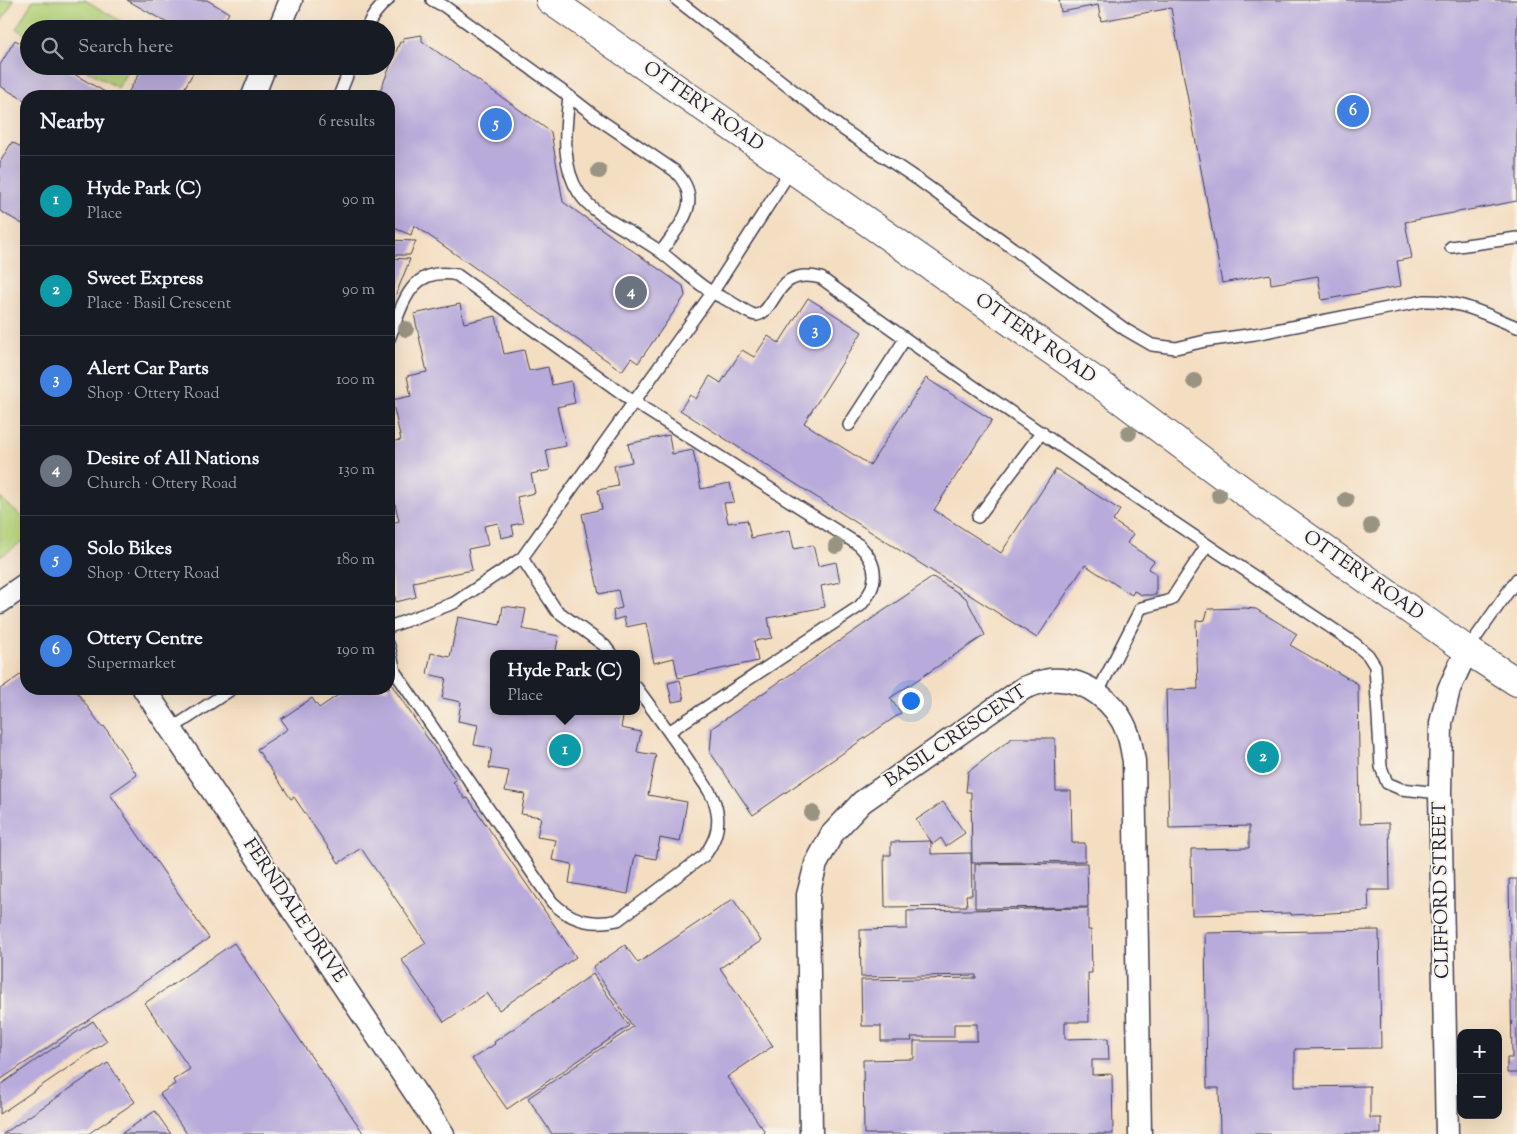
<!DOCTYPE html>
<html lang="en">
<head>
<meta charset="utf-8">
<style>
  :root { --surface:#171b24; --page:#20242c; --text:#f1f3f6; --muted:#9ea1a6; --line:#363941; --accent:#c8321e }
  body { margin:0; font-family:"Sorts Mill Goudy",serif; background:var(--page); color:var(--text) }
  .controls { position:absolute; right:15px; bottom:15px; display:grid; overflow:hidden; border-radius:10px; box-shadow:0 5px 20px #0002 }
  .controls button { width:45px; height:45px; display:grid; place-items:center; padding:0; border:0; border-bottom:1px solid var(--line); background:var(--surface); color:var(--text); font:25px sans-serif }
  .you { position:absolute; left:910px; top:700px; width:18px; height:18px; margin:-12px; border:4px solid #fff; border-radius:50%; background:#1a73e8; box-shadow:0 0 0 8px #1a73e833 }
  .badge { display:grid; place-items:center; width:32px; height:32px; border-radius:50%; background:var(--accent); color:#fff; font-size:16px; font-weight:700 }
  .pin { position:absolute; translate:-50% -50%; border:2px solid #fff; box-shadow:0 1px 5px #0006 }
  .popup { position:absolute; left:490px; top:650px; width:150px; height:65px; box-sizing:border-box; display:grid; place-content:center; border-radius:10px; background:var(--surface); filter:drop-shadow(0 1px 4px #0005); font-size:16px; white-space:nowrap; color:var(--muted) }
  .popup b { font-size:19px; color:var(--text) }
  .popup::after { content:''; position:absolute; left:50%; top:100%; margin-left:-10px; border:10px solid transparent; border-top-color:var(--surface) }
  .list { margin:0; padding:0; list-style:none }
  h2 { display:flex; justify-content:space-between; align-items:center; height:65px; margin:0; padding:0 20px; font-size:21px }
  h2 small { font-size:16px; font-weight:400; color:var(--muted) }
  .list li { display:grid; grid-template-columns:32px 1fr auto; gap:15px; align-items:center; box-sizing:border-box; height:90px; padding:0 20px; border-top:1px solid var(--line) }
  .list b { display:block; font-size:19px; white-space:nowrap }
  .list p { margin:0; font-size:16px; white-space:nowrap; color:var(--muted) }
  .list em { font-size:16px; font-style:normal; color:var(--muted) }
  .icon { flex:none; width:28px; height:28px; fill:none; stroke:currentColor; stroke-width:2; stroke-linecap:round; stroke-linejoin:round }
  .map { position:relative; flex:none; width:1517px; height:1134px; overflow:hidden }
  .search { position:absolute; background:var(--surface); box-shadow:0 5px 20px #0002; left:20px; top:20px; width:375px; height:55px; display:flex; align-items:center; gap:12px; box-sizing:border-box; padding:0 18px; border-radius:28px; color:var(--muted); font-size:19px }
  .panel { position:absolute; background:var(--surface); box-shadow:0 5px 20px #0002; left:20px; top:90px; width:375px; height:605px; border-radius:20px }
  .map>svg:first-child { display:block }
</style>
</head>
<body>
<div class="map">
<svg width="1517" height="1134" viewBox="0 0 1517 1134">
  <rect width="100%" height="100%" fill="#f7f3e8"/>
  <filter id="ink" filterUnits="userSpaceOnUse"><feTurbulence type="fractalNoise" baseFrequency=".02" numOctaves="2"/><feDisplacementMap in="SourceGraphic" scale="10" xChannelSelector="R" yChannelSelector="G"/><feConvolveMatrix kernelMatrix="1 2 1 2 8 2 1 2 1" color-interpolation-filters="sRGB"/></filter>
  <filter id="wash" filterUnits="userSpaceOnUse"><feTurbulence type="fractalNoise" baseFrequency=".0096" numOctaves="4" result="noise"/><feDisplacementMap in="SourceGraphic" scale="20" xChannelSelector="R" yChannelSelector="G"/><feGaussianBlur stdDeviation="1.12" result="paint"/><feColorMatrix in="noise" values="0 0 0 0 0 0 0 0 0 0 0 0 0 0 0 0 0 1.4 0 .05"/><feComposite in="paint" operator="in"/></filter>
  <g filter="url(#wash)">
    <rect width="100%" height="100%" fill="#f4dec2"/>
    <path fill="#b5d37a" stroke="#6c7a5a" d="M0,0H14L0,24Z
      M33,0H85L134,29H29V36L16,29Z
      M80,66H130L118,88Z
      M0,497L26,521V539L0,557Z"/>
    <g id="blocks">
      <path fill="#b8aada" d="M127,0H207L229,13L219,29H166L169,24Z
        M1059,0H1517V201L1405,222L1412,258L1397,261L1401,286L1322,300L1318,276L1271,284L1270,274L1222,283L1171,8L1101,21L1098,5L1061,12Z
        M422,35V41L551,132L563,202L683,286L685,296L638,363L631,358L622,371L414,225L411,235L389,226V96H378L400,42H403V38Z
        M15,40L29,48V66H60L112,96H26V101L0,86V65Z
        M144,66H197L180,96H126Z
        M26,138V226L0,211V162L12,142L21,147Z
        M389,240L416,241L410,255H389Z
        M389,258L410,259L389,312Z
        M808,298L862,332L804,423L870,465L926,378L992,420L934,510L1001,553L1056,469L1120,510L1113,521L1133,534L1127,543L1154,561L1148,569L1156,573V595H1142L1134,591L1132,595L1085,565L1037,638L680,410L690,395L696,399L710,376L721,383L742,350L754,357L768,336L779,343Z
        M460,304L464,323L496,316L504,354L524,350L529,371L548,367L552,385L571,381L575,403L557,407L566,446L546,450L550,470L531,474L535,493L517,497L523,523L512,525L514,535L501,538L498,523L484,526L488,545L468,549L472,570L413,582L416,597L396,602L389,570V524L399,521L395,504L389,505V442L401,440L392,400L411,396L407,376L427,372L414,314Z
        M669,435L672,454L693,450L701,489L730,483L734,502L724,503L728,523L747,520L751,538L790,530L794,549L813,545L818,566L836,562L840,582L821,586L825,607L768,618L772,638L754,641L758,661L678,678L674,658L654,663L646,623L626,627L624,617L614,620L613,610L622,608L618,590L599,594L582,514L602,509L598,490L618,486L614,466L632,462L628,444Z
        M933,577L966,598L985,635L890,698L901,713L753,815L710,752L712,728Z
        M503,606L526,609L522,629L559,636L555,654H494V711H624L621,728L641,732L637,752L656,755L648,795L687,802L680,842L660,838L656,859L635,855L628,894L569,883L572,864L552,860L556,840L537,837L541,817L521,814L525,794L505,791L509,771L489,768L492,748L474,745L478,725L458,721L461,702L442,698L446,678L427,674L431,653L450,657L458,617L500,625Z
        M1245,608L1256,609L1297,634L1290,645L1358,684L1360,824L1389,823L1390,890H1368L1369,911L1291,915V913L1192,915L1191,849L1249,848V826L1169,828L1166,690L1198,689L1196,621L1205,620L1208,609Z
        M26,671V689H75L102,727L104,726L137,775L110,794L209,938L0,1080V689Z
        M680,680L684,700L672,702L668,683Z
        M389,681L456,780L453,782L465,799L468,798L576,957L499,1010L487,993L444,1022L401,959L426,943L371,863L361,848L339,863L294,797L291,799L257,749L288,729L281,719L312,698L319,708L347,689H389Z
        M1012,738H1055L1056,791H1071L1072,843H1085V861L972,863L971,792H966L968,772Z
        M943,802L965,833L946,846L941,838L933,844L916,820Z
        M931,841V854L971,853L972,895H966L967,906L885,907L884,855H891V842Z
        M1087,863L1088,907L975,908V864Z
        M1509,879H1517V1073H1507V1058H1512Z
        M733,899L761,941L720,968L773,1046L727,1077L765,1132L763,1134H552L528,1098L633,1027L593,967L625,945L638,963Z
        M1088,908V930H1091L1092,973H1088L1089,1022H1065V1039L1108,1038L1109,1060H1092V1075L1112,1074L1113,1134H864L863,1060L914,1059V1041H977V1024H954V1037H911L912,1041H881V1026H862L861,980L976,978V975L861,977L860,930L907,929V911Z
        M1379,930L1381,1048L1295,1049V1087L1370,1086V1118H1381V1134H1220L1219,1088H1207L1205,933Z
        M234,943L323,1074L364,1134H187L160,1094L175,1084L173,1080L190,1069L145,1003Z
        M593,974L629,1026L507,1109L472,1059L495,1044L494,1042Z
        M93,1021L107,1041L0,1114V1085Z
        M108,1063L135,1102L88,1134H3Z
        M155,1111L171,1134H121Z"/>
    </g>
  </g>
  <g filter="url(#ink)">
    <use href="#blocks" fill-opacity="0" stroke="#423e4f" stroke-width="1"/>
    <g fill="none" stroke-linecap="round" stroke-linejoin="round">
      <g stroke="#423e4f" stroke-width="14">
        <path id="lane" d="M432,0L444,6L569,96C566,128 560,164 579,193C595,218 638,234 662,253C682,268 700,288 723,298C731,301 751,316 757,315C777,311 774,266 821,278C995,405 1175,523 1354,643L1368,655L1375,666L1381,767L1387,783L1401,789L1440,793
          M677,0L844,130L920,181L1126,330L1152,345L1176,348L1205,341L1255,334L1424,301C1460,300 1484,314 1517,327
          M366,29C371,17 378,8 388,0
          M339,96L351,66
          M569,96L600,120L675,171C705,201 680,224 661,252
          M1451,247L1517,238
          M389,339C403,304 410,265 457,275L634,402L859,545C879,565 879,585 860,606L670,731
          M849,425L905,339
          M978,517L1042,432
          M522,558L556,610L605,646L611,654
          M389,627L454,603L522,558L712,293L791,170
          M389,646L395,672L552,902C571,921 592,926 618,920L705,855C714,842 720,829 717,812C715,796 703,782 694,769C676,741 656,714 636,687
          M1467,650L1517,579
          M1098,692L1141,608L1171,600L1207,545
          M171,729L232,689"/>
      </g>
      <g stroke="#423e4f" stroke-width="25">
        <path id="street" d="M279,29L291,0
          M253,96L265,66
          M0,602L26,584
          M144,689L443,1134
          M811,1134L808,895L816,864L832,834L862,802L1024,688C1032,685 1042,681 1050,680C1085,677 1117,702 1128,734C1131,742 1132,752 1134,761L1140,1134
          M1447,1134L1440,793L1441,723L1449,689L1467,650"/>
      </g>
      <g stroke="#423e4f" stroke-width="30">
        <path id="secondary" d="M550,0L1104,387L1262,505L1467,650L1517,682"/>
      </g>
      <use href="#lane" stroke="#fff" stroke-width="11"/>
      <use href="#street" stroke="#fff" stroke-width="22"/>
      <use href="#secondary" stroke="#fff" stroke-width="28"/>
    </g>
    <g fill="#999482">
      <circle cx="599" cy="171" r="8"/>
      <circle cx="406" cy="329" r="8"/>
      <circle cx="1194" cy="381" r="8"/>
      <circle cx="1129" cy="433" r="8"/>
      <circle cx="1219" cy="495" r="8"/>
      <circle cx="1346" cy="500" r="8"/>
      <circle cx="1371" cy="526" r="8"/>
      <circle cx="836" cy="546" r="8"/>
      <circle cx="812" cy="813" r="8"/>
    </g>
  </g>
  <g text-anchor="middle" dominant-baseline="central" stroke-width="4" stroke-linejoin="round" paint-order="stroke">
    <g font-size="19" fill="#22223b" stroke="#f7f3e8">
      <text transform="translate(703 107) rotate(35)">OTTERY ROAD</text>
      <text transform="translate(1035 339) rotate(35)">OTTERY ROAD</text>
      <text transform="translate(1363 576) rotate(35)">OTTERY ROAD</text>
      <text transform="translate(956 737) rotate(-34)">BASIL CRESCENT</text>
      <text transform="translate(1442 890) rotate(-91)">CLIFFORD STREET</text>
      <text transform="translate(294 911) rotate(56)">FERNDALE DRIVE</text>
    </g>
  </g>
</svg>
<div class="controls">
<button>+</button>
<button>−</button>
</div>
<div class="you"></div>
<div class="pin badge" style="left:565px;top:750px;background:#0f9aa8">1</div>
<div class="popup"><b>Hyde Park (C)</b>Place</div>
<div class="pin badge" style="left:1263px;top:757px;background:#0f9aa8">2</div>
<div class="pin badge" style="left:815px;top:331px;background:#3f7fe0">3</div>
<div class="pin badge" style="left:631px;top:292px;background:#6b7280">4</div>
<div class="pin badge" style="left:496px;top:124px;background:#3f7fe0">5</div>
<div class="pin badge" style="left:1353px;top:111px;background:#3f7fe0">6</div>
<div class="search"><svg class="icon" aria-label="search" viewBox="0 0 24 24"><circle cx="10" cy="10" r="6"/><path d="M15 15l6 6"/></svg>Search here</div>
<section class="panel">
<h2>Nearby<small>6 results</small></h2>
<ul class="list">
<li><span class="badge" style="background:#0f9aa8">1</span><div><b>Hyde Park (C)</b><p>Place</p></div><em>90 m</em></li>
<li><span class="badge" style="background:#0f9aa8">2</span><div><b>Sweet Express</b><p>Place · Basil Crescent</p></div><em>90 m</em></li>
<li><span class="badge" style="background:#3f7fe0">3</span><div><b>Alert Car Parts</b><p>Shop · Ottery Road</p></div><em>100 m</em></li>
<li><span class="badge" style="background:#6b7280">4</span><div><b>Desire of All Nations</b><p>Church · Ottery Road</p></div><em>130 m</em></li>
<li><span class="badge" style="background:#3f7fe0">5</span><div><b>Solo Bikes</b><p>Shop · Ottery Road</p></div><em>180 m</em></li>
<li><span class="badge" style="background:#3f7fe0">6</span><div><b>Ottery Centre</b><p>Supermarket</p></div><em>190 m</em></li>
</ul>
</section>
</div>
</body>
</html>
